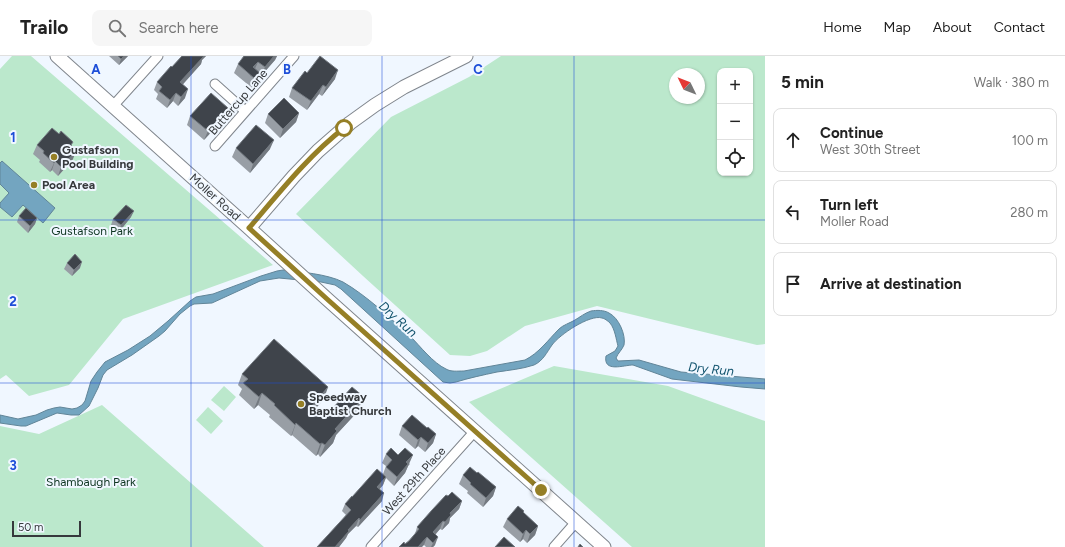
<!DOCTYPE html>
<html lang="en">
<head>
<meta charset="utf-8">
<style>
  :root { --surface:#fff; --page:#f6f6f6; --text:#222; --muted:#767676; --line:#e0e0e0 }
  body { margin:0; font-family:Figtree,sans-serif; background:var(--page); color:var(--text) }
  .controls { position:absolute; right:12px; top:12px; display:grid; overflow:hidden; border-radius:8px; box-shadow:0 1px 3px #0004 }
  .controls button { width:36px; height:36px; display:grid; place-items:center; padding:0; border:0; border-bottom:1px solid var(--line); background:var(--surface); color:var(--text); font:20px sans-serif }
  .compass { position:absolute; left:669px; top:12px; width:36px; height:36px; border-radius:50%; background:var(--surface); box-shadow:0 1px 3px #0004; rotate:313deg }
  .scale { position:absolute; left:12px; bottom:10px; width:69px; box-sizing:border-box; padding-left:4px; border:2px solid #36393c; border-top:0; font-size:11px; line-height:14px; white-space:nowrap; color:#36393c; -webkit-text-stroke:3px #f0f7ff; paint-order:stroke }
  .stop { position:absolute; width:12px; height:12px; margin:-9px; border:3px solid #957f26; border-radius:50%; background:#fff }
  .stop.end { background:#957f26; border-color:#fff; box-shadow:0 1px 4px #0008 }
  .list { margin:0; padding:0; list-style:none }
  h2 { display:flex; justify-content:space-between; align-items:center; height:52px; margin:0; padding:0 16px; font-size:17px }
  h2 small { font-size:13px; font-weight:400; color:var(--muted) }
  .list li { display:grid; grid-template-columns:26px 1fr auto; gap:12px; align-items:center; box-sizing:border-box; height:64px; margin:0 8px 8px; padding:0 8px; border:1px solid var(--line); border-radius:8px }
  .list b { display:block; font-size:15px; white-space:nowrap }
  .list p { margin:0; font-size:13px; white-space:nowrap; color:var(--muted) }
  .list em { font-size:13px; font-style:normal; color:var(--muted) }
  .icon { flex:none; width:22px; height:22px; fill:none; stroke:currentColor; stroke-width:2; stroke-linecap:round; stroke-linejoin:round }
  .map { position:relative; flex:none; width:765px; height:491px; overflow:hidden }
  header { display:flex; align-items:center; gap:24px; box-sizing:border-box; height:56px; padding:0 20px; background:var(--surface); border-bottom:1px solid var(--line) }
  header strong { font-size:19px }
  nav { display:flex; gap:22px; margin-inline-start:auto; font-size:14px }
  .search { width:280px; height:36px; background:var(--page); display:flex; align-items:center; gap:10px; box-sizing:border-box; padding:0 14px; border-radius:8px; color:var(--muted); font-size:15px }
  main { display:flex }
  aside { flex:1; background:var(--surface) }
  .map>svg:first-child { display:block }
</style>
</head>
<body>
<header>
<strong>Trailo</strong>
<div class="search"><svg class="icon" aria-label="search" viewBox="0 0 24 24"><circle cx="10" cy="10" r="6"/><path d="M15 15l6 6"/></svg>Search here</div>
<nav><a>Home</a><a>Map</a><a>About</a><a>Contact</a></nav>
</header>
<main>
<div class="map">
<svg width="765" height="491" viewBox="0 0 765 491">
  <rect width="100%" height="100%" fill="#f0f7ff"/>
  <path fill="#bbe8cc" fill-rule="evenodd" d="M12,0H31L273,209L123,263L69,329L29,340L6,319L0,323V13Z
    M501,0H765V288L757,289L597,250L525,270L487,295L470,300L450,299L363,220L296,158L391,61L469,21ZM720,15H750V117H720ZM675,18H699V42H675Z
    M554,310L668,330L765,365V491H632L469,346Z
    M224,330L236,341L224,355L211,344Z
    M102,349L264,491H0V370L39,378Z
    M208,351L223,365L211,378L196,364Z"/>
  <path fill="#73a5c0" stroke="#618598" d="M2,105L55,152L43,167L23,149L12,161L0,151V147L9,137L0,128V107Z
    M283,214C301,216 327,218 343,226C367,240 389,261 410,280C420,290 433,307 446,313C451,316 457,315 464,315L525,304C539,297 548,284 559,273C563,269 570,267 575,264C580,261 585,257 591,255C597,254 604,254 609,257C619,262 626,279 624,289C622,294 618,297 616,302L618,305L639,304L681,316L765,323V333L741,331L672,323L633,309C624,309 603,317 606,300L615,295L618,290C616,283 615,273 610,267C608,265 604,262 602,262C590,258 559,279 552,289C547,296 543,305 534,309C522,313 510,314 497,316C483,319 469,322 456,326L450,327L443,326L341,233L335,229L321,226L279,222L260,225L212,247L194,248L190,250L180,258L165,275L159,280L132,299L107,314L103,319L98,332L89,350L79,359H71L57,357L26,370H21L0,367V359L18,363L36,359L47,354L54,352L60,351L72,353L77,352L82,349L85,345L91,325L97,316L105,306L128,294L150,280L168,265L190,245L196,241L213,238L261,220L277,215Z"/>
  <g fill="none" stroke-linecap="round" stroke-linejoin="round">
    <g stroke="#80868d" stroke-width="11">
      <path id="street" d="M215,28L245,55
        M113,50L158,0
        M215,90L294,0
        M371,491L475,375
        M554,491L576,466"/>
    </g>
    <g stroke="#80868d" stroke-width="15">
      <path id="secondary" d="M57,0L249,172L327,243L604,491
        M249,172L294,120L318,95L350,67L375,49L404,31L466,0"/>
    </g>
    <use href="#street" stroke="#fff" stroke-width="9"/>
    <use href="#secondary" stroke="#fff" stroke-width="13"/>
  </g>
  <path fill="#989ea5" d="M109,0H128L119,9Z
    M182,0H206L202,4L201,8L182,29L185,42L178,50L173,45L167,52L156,43L158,38L154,34L157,26Z
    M244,0H277L275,4L261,20L259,18L256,26L252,32L234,17L238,8Z
    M307,17L335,23L322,40L319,38L307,54L289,41L292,32Z
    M299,57L296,66L280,82L265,67L268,58Z
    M190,60L225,61L204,84L187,69Z
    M37,89L72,90L73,103L58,120L52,114L50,116L39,106L40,104L33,98Z
    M236,92L270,93L250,117L232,101Z
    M19,160L37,162L35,168L28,177L17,166Z
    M131,161L119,176L111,169L113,163Z
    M67,207L80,212L72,220L64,213Z
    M242,318L324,343L314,354L323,363L364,341L360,353L336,379L333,387L320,401L318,398L316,400L292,379L291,380L269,361L270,359L258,349L254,353L239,339L242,333L238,329Z
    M402,370L427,372L436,378L433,387L425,396L418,390L415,393L399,379Z
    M386,398L398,399L410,408L408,410L405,417L394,430L386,422L383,429L380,433L382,445L358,471L356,470L348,478L346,482L339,491H317L346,459L342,455L345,448L352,441L383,418L386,410L382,407Z
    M477,417L496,431L493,440L483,451L467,437L468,435L459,428L463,419Z
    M448,440L462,445L459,453L450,462L449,467L442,474L440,473L436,478L435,489L433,491H426L424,489L405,488L415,478L417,471Z
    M523,456L538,470L535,479L527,487L523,483L520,486L503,471L507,463Z"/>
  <path fill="#747a81" d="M124,0H128L119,9L121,3Z
    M202,0H206L202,4L201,8L177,35L180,26Z
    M274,0H277L275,4L261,20L265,11Z
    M258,6L254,15L250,20L253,11Z
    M338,14L335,23L322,40L326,31Z
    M260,17L256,26L252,32L255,23Z
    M323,29L319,38L307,54L311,45Z
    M188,33L185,42L178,50L181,41Z
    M176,37L173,45L167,52L170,44Z
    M228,52L225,61L204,84L208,75Z
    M299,57L296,66L280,82L283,73Z
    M274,84L270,93L250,117L253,108Z
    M76,95L73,103L58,120L61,111Z
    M55,105L52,114L50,116L54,107Z
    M134,155L131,161L119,176L121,169Z
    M37,162L35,168L28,177L30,170Z
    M82,206L80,212L72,220L74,214Z
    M328,331L324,343L306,363L311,351Z
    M262,337L258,349L254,353L259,341Z
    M364,341L360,353L336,379L333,387L320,401L325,389L335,373Z
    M296,367L292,379L291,380L295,369Z
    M436,378L433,387L425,396L428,387Z
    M421,381L418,390L415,393L418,384Z
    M322,387L318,398L316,400L320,388Z
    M413,399L405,417L394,430L397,421L406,406Z
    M386,421L383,429L375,438L377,431Z
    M496,431L493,440L483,451L486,442Z
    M384,437L382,445L358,471L360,464Z
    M462,445L459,453L450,462L449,467L442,474L445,466L450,457Z
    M359,462L356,470L348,478L346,482L339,491H335L348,474Z
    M443,465L440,473L430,484L433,476Z
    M538,470L535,479L527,487L530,478Z
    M526,474L523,483L520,486L523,478Z
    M427,481L424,489L422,491H418Z
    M438,481L435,489L433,491H431L433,487Z"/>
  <path fill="#3f444b" stroke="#747a81" d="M118,0H124L121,3Z
    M182,0H204L180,26L188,33L181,41L176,37L170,44L159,35L162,31L157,26L171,10L172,11Z
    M244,0H274L265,11L258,6L253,11L260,17L255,23L238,8Z
    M320,0L338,14L326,31L323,29L311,45L292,32L305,15L307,17Z
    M211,37L228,52L208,75L190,60Z
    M284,42L299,57L283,73L268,58Z
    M256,69L274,84L253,108L236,92Z
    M52,72L59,78L61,75L73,86L71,89L76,95L61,111L55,105L54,107L43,97L44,95L37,89Z
    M126,149L134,155L121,169L113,163Z
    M26,152L37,162L30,170L19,160Z
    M75,198L82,206L74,214L67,207Z
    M274,283L328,331L311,351L323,363L352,331L364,341L335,373L337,375L325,389L322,387L320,388L296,367L295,369L274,349L275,348L262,337L259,341L243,327L248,323L242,318Z
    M412,359L427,372L428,371L436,378L428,387L421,381L418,384L402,370Z
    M391,392L398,399L405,392L413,399L406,406L408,408L397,421L386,411L392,404L386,398Z
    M470,411L477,417L478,416L496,431L486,442L470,428L471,427L463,419Z
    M377,413L386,421L377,431L384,437L360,464L359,462L348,474L349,475L335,491H317L351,454L345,448L352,440V441Z
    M452,436L462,445L450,457L451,459L445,466L443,465L433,476L438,481L433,487L427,481L418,491H399L404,486L405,488L409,485L419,473L417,471L432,454L446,439L448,440Z
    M518,450L524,455L523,456L538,470L530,478L526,474L523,478L507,463Z
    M504,481L515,491H495Z
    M580,488L583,491H578Z"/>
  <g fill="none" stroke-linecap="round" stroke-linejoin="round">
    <path stroke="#957f26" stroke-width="5" d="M344,72C308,100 279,137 249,172L327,243L541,434"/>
  </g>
  <path fill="none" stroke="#1d4ed8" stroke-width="1" stroke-opacity="0.55" d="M191,0V491M382,0V491M574,0V491M0,164H765M0,327H765"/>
  <g fill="#957f26" stroke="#f0f7ff" stroke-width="1.5">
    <circle cx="54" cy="101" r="4"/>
    <circle cx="34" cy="129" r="4"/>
    <circle cx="301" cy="348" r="4"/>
  </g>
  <g text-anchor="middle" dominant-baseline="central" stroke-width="4" stroke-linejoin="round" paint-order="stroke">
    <g font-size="12" fill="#36393c" stroke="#f0f7ff">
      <text transform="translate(238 46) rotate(-49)">Buttercup Lane</text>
      <text transform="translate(215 141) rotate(42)">Moller Road</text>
      <text transform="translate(414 425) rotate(-48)">West 29th Place</text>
    </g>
    <g font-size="12" font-weight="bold" fill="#36393c" stroke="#f0f7ff" text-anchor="start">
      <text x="62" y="94">Gustafson<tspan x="62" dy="14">Pool Building</tspan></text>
      <text x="42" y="129">Pool Area</text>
      <text x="309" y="341">Speedway<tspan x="309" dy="14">Baptist Church</tspan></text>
    </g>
    <g font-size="12" fill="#0e3521" stroke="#f0f7ff">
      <text x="92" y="175">Gustafson Park</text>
      <text x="91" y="426">Shambaugh Park</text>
    </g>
    <g font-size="13" font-style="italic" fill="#13546f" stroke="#f0f7ff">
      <text transform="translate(398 263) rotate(42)">Dry Run</text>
      <text transform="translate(711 313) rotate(6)">Dry Run</text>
    </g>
  </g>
  <g font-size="13" text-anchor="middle" font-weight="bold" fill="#1d4ed8" stroke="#f0f7ff" stroke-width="4" stroke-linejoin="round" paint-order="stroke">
    <text x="96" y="18">A</text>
    <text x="287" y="18">B</text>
    <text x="478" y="18">C</text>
    <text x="13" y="86">1</text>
    <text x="13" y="250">2</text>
    <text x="13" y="414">3</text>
  </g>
</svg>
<div class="controls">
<button>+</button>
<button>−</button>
<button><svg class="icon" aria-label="locate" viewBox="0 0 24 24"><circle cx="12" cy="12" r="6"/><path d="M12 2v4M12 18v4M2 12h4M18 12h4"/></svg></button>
</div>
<svg class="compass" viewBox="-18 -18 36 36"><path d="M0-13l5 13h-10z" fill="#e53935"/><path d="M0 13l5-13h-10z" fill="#767676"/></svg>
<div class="scale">50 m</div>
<div class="stop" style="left:344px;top:72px"></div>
<div class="stop end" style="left:541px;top:434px"></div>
</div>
<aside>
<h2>5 min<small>Walk · 380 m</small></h2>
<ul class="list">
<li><svg class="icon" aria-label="ahead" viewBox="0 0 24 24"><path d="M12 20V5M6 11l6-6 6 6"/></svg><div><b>Continue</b><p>West 30th Street</p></div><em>100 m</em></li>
<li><svg class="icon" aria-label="left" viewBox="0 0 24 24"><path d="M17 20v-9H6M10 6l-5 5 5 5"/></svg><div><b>Turn left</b><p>Moller Road</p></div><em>280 m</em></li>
<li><svg class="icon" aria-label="arrive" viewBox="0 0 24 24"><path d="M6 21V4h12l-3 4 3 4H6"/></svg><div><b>Arrive at destination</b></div></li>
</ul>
</aside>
</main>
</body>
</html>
